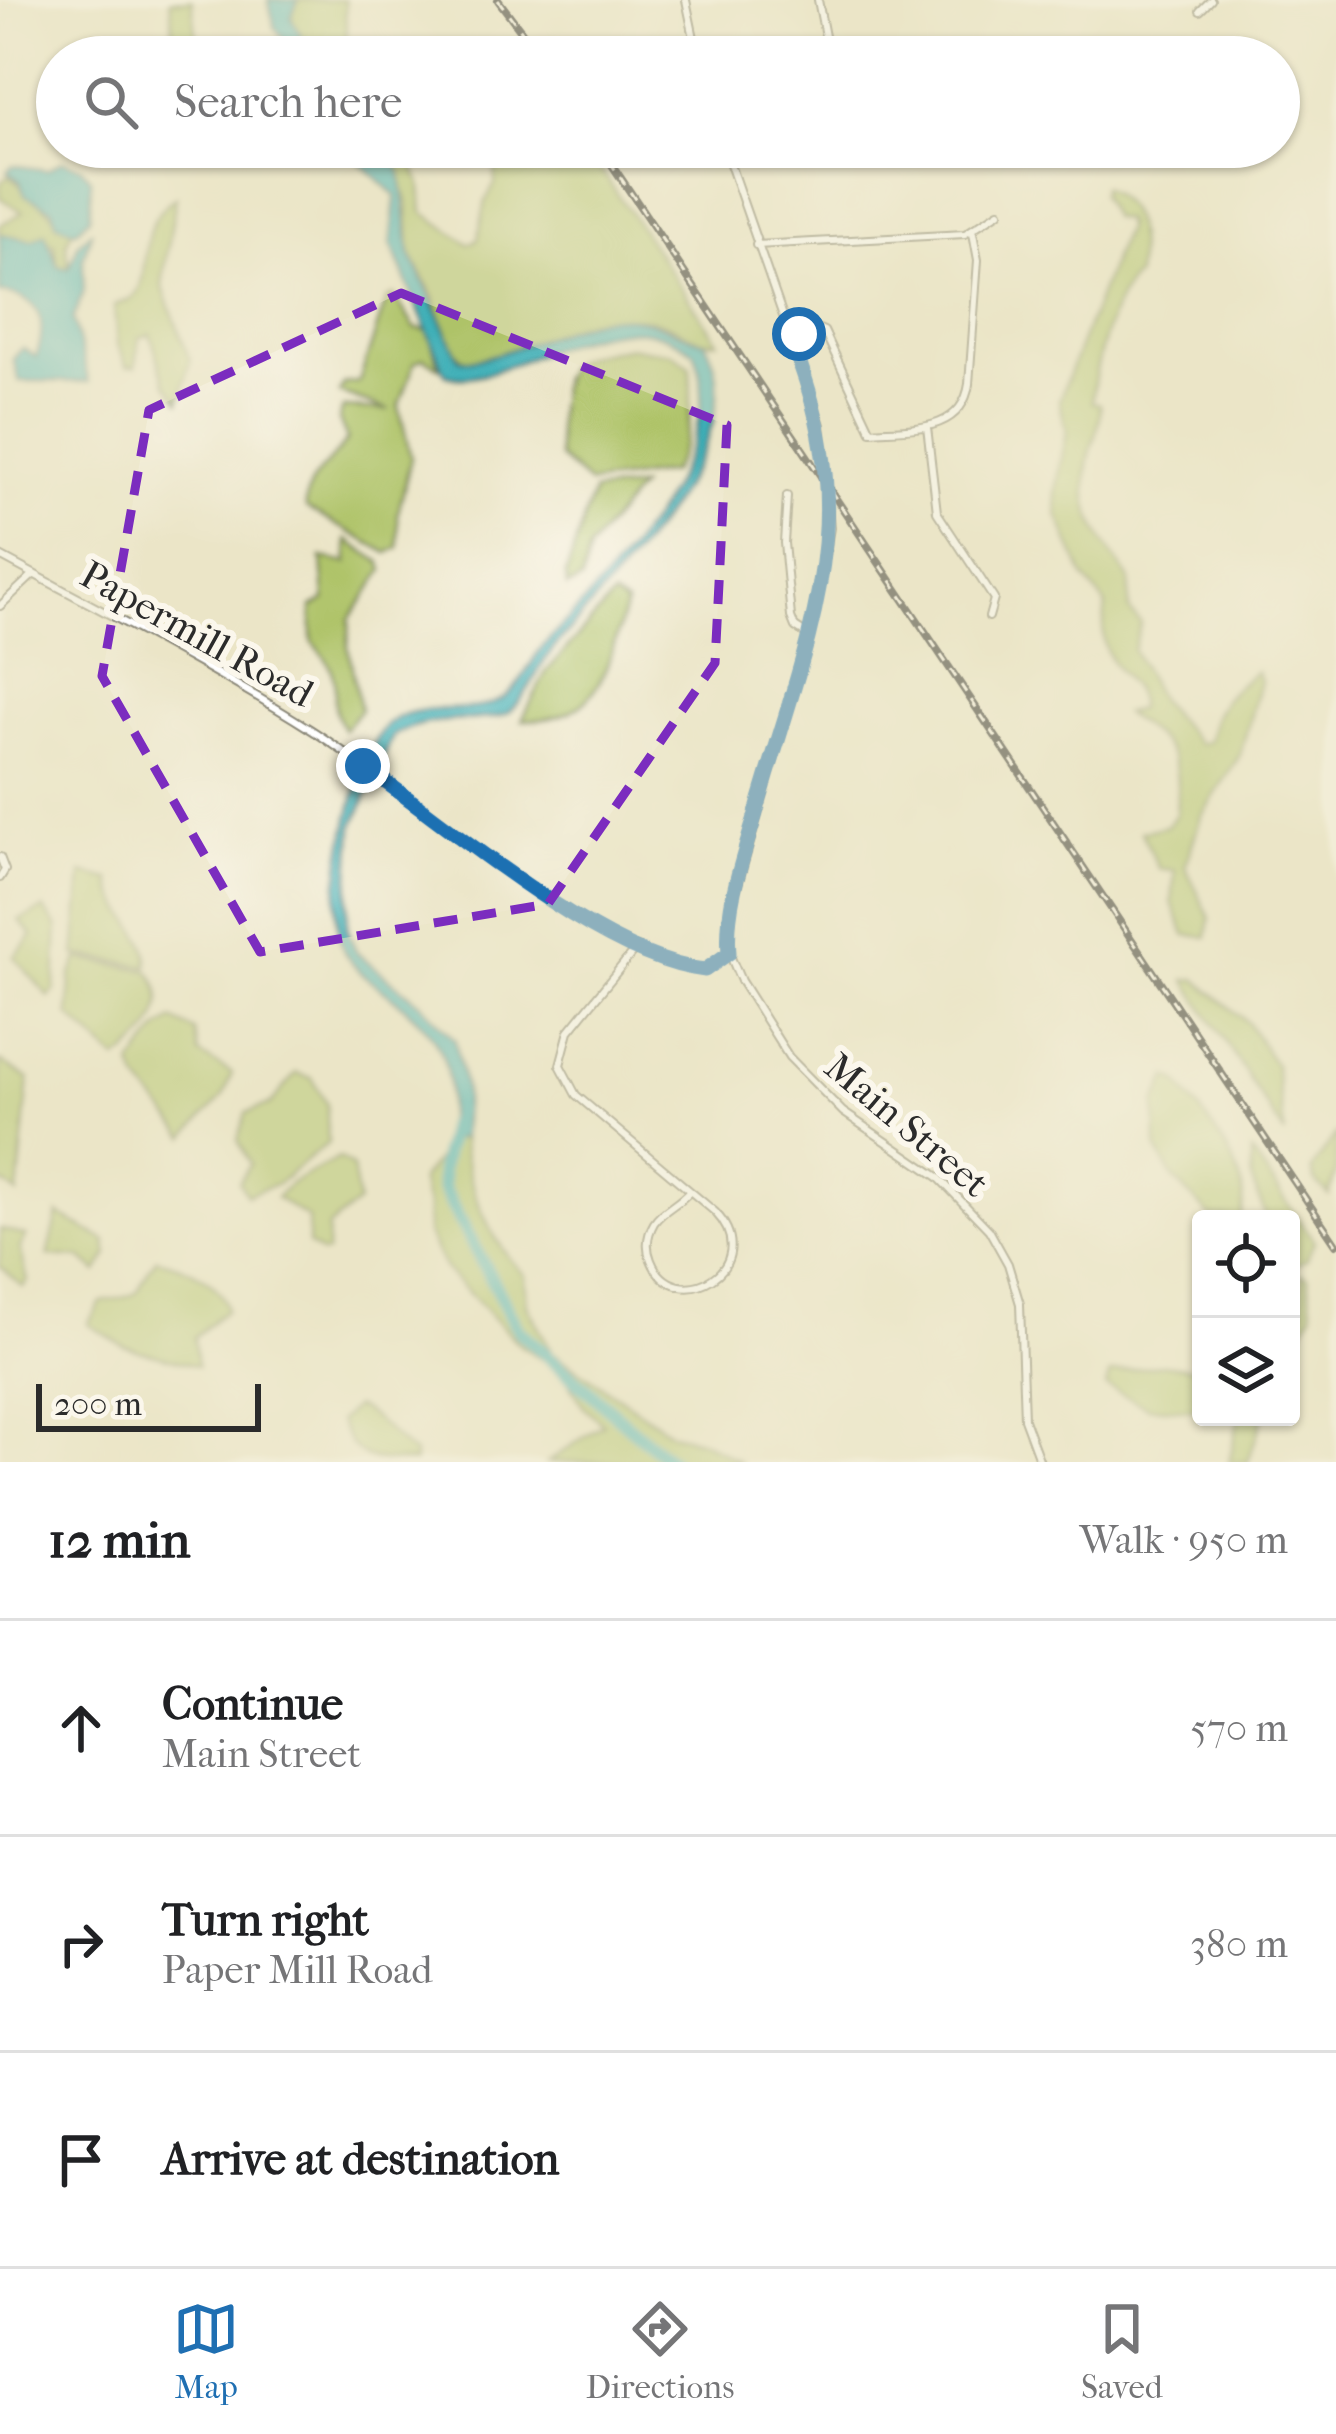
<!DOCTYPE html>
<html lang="en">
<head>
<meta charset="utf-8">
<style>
  :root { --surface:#fff; --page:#f6f6f6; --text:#202124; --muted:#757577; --line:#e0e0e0; --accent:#1f6fb2 }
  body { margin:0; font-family:"IM FELL French Canon",serif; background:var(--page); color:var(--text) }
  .controls { position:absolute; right:36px; bottom:36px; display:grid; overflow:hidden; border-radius:12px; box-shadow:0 3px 9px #0004 }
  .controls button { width:108px; height:108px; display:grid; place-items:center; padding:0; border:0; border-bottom:3px solid var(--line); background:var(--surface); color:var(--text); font:60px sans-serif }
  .scale { position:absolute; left:36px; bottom:30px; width:225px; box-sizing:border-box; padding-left:12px; border:6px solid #2b2b2b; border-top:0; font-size:33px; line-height:42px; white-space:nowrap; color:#2b2b2b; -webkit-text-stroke:9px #fbf7ec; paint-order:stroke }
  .stop { position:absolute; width:36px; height:36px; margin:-27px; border:9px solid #1f6fb2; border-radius:50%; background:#fff }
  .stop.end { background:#1f6fb2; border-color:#fff; box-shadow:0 3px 12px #0008 }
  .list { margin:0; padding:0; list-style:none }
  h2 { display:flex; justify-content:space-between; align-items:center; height:156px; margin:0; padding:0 48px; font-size:51px }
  h2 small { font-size:39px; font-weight:400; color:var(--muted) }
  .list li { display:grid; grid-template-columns:78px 1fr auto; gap:36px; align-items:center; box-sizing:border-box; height:216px; padding:0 48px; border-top:3px solid var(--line) }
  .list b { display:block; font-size:45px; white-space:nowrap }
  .list p { margin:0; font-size:39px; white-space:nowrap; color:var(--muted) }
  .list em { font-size:39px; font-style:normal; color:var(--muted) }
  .icon { flex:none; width:66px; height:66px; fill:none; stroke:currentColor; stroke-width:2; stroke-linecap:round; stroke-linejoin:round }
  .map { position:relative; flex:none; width:1336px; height:1462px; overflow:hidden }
  .search { position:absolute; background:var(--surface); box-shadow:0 3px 9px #0004; left:36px; right:36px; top:36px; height:132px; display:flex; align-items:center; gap:30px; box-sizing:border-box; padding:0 42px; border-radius:66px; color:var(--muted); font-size:45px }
  .sheet { height:804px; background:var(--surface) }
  nav { display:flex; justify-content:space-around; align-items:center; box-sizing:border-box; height:168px; border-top:3px solid var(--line); background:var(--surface); font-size:33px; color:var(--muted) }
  nav a { display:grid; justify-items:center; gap:6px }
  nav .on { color:var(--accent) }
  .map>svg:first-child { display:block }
</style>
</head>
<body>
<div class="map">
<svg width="1336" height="1462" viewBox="0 0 1336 1462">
  <rect width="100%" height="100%" fill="#fbf7ec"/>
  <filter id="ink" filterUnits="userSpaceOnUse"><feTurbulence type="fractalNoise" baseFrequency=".00833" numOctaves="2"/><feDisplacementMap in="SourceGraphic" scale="24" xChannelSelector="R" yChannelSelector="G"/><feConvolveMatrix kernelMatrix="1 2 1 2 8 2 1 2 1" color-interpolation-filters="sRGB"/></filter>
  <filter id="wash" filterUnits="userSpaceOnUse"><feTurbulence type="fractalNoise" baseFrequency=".004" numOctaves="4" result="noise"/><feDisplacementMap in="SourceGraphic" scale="48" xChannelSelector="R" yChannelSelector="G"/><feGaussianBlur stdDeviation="2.7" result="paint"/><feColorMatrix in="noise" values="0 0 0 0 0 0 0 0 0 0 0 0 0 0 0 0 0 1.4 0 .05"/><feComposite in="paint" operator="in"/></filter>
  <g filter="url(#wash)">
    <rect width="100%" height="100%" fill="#ebe5c7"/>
    <path fill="#aec367" stroke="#6c7749" stroke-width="3" d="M170,0H192L199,57H175Z
      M298,0H345L347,57H314L291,18Z
      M1126,32L1143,43L1150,57H1106L1115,37Z
      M362,147H407L421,184L423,212L469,244L478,239L486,200L495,184L496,147H585L718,341C696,344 684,330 665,324C646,317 619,316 599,319C562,325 492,364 464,362L446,339L434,297L410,253L408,204L393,160Z
      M9,175L72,231L66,244L69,269L58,266L54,244L0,234V225L23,212L0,198V184Z
      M1102,187C1138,206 1141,238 1136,276C1111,296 1094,370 1092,402L1100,404C1103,420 1092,441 1089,459C1078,515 1102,538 1130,580L1129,610L1141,623L1133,650L1160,702L1199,744L1209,741C1213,707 1230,689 1257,671L1260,681L1240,755L1201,817L1185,866L1210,918L1207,937L1185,935L1172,902L1175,870L1159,869L1141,832L1167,826L1176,815C1181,752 1171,747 1124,713L1138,709C1140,686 1118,676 1109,656C1100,639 1104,622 1106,605L1084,577L1058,515L1056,491L1067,431L1059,400L1125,228L1124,220L1112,218L1100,195Z
      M176,197L162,285L190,361L180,401L166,383L150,334L139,338L136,366H127L117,345L114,306C119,302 126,302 131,298C156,281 130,225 176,197Z
      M394,295L415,328L428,330L439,367L424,358L415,362L399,407L411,458L398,513L399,547L388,553L306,508C304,476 333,464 347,439L339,420L343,408L389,410L339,393L344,384L359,382L387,298Z
      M630,347L672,353L690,366C692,405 692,438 671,472L589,484L559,458C555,439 555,373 572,362C587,352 613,351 630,347Z
      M639,487L589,549L582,580L567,587L566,574L593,492Z
      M347,540L381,562L384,570L350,619L348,646L360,710L344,730C321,694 354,687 312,641V607L325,600L322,558L348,563Z
      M613,597L626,605C606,667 602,723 522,720L546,672Z
      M82,873L111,880C115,913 151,933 148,966L75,955Z
      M44,909L58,927L55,990L49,997L14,957L33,936L19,920Z
      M78,959L148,970C177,1004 149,1039 117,1060L69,1015L71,976Z
      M1196,979L1247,1022L1275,1065L1285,1135L1186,980Z
      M173,1020L195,1031L199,1054L232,1073L224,1095L186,1137L138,1080L132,1065L159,1029Z
      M0,1061L29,1079L18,1194L0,1181Z
      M296,1073L312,1078L327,1104L328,1143L277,1184L247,1195L239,1182L250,1164L238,1140L246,1113L271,1104Z
      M1168,1077L1178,1082C1204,1119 1257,1172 1240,1219L1211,1217L1174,1179L1157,1150L1156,1103Z
      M1336,1134V1172L1329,1195L1315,1181L1312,1169Z
      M462,1138C468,1188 490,1241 525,1275L527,1305L552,1352L672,1433L702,1441L741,1462H548L603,1424L584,1407L562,1371L521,1346L446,1270L427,1233L428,1209L420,1180L441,1154L444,1141Z
      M1252,1153L1314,1241L1307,1259L1291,1267V1219H1267L1251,1178Z
      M339,1158L352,1167L358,1203L328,1227L327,1253L322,1254L308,1244V1218L276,1198L289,1184Z
      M58,1214L106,1241L108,1255L97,1272L81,1258L48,1256Z
      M0,1229L26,1236L20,1248L28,1281L23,1287L0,1266Z
      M156,1259C183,1264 224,1282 226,1310L194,1337L197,1366L126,1347L88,1324L101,1302C153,1293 130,1293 156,1259Z
      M1301,1274L1308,1277L1313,1312L1291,1349V1326L1303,1310Z
      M1162,1364L1201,1369V1410L1148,1407L1106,1386L1110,1374Z
      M354,1407C374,1412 395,1441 414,1454V1462C375,1462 352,1462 339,1421Z
      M1239,1417H1263L1248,1462H1229Z"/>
    <path fill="#3eafb7" stroke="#346d71" stroke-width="3" d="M268,0H298L291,18L314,57H298L275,28Z
      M343,147H362L393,160L401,172L410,253L459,359C482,368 570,323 604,318C643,313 670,331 705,342C764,437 602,588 550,653C536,671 526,700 508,713C491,725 431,712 393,736L353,828L347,928L357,953L421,1003L455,1040L465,1089L462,1138L444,1141C456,1066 447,1040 387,993C373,982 357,972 347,957C320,917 353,779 376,739C404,691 461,721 500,700C521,689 529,661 545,644C607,579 734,450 694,352C608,286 498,397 445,374L391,244L396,196Z
      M62,161L81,167L91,179L90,217L76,231L56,223L53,209L25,195L20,181L7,171L13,165L47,170Z
      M92,230L83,259L84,291L73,319L89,382L19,381L13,359L22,348L36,357C48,323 41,296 0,293V234L32,240L45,233L58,266L69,269L78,244Z"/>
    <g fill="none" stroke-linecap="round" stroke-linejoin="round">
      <path stroke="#3eafb7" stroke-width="14" d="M451,1124L441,1170L443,1189L519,1331L671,1462"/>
    </g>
  </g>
  <g filter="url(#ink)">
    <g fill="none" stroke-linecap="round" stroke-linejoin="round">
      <g stroke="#8b8879" stroke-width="10">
        <path id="minor" d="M686,0L698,57
          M818,0L829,57
          M1200,11L1211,0
          M724,147L821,425
          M725,150L744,147
          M756,245L965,234L999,212
          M790,338L817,328L824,331L871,431C911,428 962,433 969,384L978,260L973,233
          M927,427L937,512L994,599L989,617
          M787,496L784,543L791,617L795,627L809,636
          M830,528L813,621L729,916V953L741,981L789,1057L843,1112L938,1177L989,1230L1008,1264L1020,1304L1024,1419L1040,1462
          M0,556C104,612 210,666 310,729C412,793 591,956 705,970L729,953
          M0,606L34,574
          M0,857L5,870L0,878
          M637,947L569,1031L560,1065L576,1095L715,1212C767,1267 675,1320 651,1260C646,1248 647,1235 654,1223C662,1210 679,1204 689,1192"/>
      </g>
      <use href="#minor" stroke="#fff" stroke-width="6"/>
      <g stroke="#2b2b2b" stroke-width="8">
        <path id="rail" d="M498,0L541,57
          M600,147L1336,1244"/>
      </g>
      <use href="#rail" stroke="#fbf7ec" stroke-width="3" stroke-dasharray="9" stroke-linecap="butt"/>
      <g stroke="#8b8879" stroke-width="10" stroke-linecap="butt">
        <path id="minor-bridge" d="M821,425L830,528"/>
      </g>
      <use href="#minor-bridge" stroke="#fff" stroke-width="6"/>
    </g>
  </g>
  <g fill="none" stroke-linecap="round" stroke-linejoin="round" filter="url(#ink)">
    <path stroke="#1f6fb2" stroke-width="15" d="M363,766C450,825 602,959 705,970L729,953C725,904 744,856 757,810C808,633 866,520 790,338L799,334"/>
  </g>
  <path d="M0 0H1336V1462H0ZM401,293L727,425L715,663L548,904L260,952L102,676L149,410Z" fill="#ebe5c7" fill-opacity=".55" fill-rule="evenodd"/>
  <path fill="none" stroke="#7b2cbf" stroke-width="9" stroke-dasharray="24 15" stroke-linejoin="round" d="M401,293L727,425L715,663L548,904L260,952L102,676L149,410Z"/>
  <g text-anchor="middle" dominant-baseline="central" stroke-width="12" stroke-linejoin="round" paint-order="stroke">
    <g font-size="39" fill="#2b2b2b" stroke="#fbf7ec">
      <text transform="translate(197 634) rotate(29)">Papermill Road</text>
      <text transform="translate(907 1125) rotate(40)">Main Street</text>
    </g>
  </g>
</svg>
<div class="controls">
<button><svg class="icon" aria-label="locate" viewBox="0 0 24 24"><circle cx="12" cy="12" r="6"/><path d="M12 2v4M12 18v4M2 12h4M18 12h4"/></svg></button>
<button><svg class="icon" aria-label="layers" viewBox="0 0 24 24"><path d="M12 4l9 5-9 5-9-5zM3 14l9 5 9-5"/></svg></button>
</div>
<div class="scale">200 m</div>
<div class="stop" style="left:799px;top:334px"></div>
<div class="stop end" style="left:363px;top:766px"></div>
<div class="search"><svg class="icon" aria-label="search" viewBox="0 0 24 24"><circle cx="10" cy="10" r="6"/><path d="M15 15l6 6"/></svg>Search here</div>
</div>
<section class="sheet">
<h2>12 min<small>Walk · 950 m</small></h2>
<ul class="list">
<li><svg class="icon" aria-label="ahead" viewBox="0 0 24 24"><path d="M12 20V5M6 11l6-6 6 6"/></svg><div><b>Continue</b><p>Main Street</p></div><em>570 m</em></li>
<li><svg class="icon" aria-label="right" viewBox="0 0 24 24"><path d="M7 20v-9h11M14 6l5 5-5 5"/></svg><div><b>Turn right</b><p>Paper Mill Road</p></div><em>380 m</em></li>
<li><svg class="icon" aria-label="arrive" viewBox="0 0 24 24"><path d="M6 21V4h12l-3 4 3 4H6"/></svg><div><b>Arrive at destination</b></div></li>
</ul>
</section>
<nav>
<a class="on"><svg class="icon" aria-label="map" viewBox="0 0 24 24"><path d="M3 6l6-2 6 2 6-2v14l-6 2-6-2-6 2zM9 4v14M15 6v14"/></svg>Map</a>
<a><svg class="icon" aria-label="directions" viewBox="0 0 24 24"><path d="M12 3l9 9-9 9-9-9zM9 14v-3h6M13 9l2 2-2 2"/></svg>Directions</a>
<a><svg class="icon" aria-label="saved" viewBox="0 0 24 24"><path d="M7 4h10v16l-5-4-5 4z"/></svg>Saved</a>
</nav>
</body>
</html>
